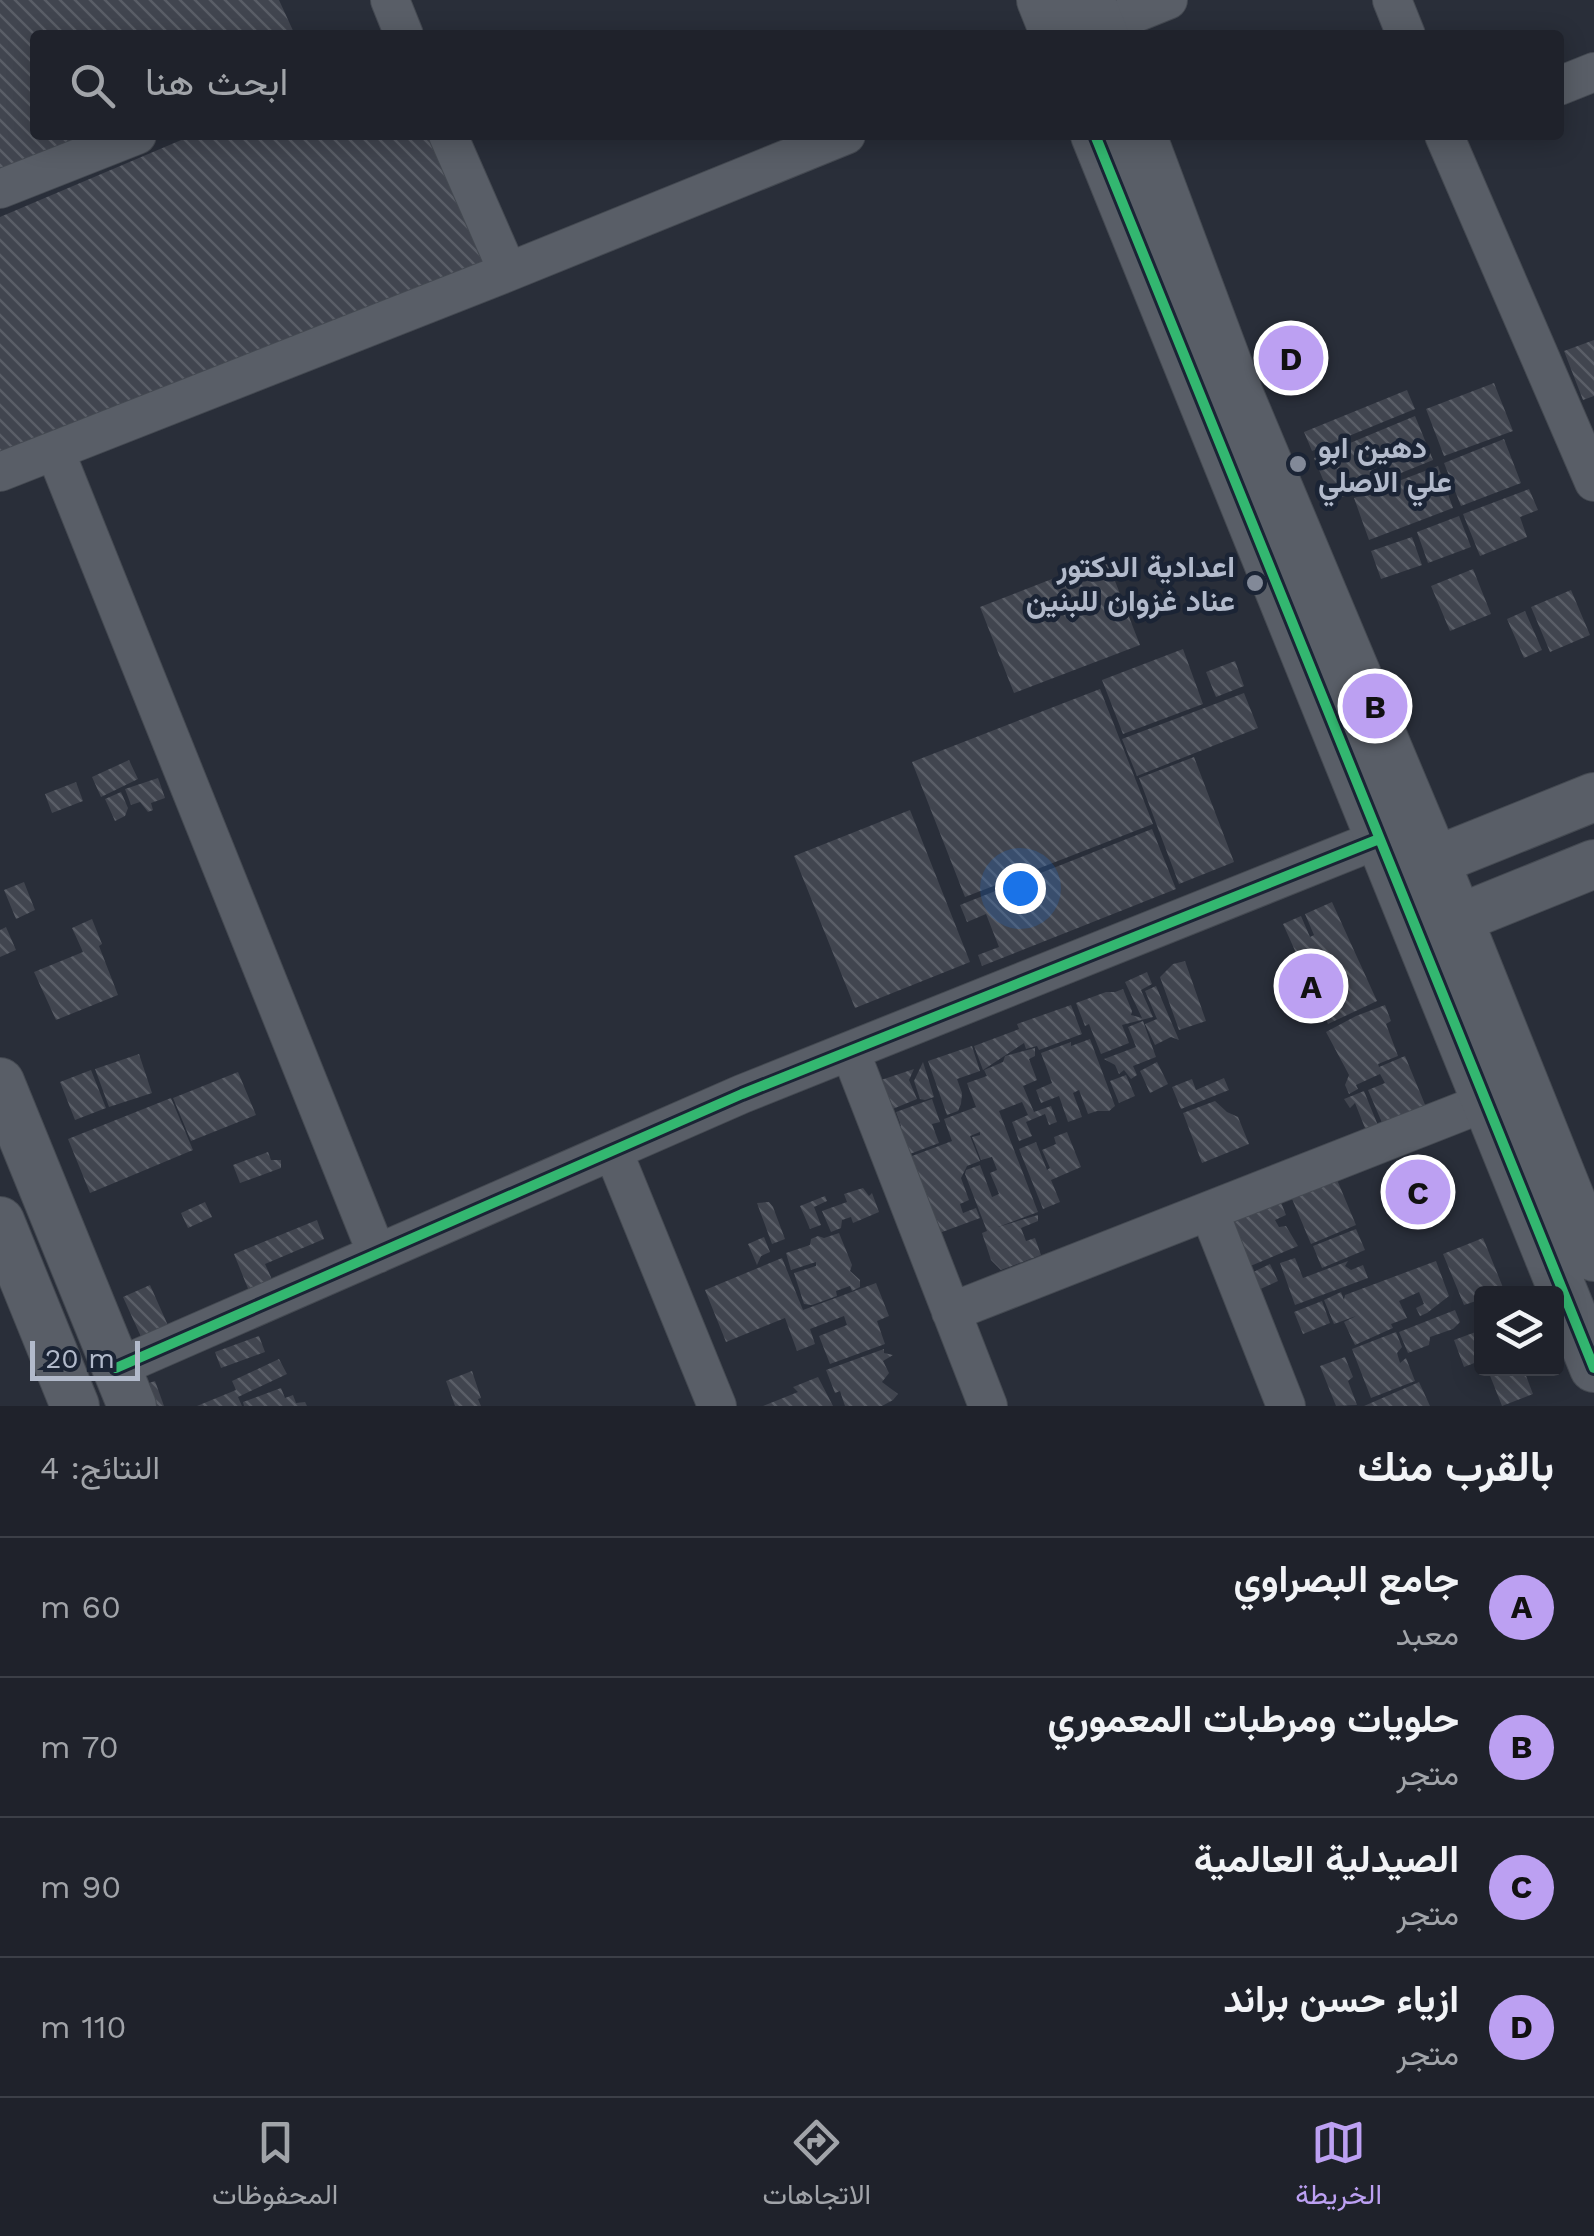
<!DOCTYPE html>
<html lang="ar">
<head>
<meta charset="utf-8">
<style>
  :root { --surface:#1f222b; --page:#272a33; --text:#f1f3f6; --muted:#a1a4a9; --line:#3c3f47; --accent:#bca0f2 }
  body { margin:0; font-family:"Work Sans",Vazirmatn,sans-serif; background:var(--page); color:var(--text); direction:rtl }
  .controls { position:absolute; right:30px; bottom:30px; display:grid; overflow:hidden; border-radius:10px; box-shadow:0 5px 25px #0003 }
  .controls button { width:90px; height:90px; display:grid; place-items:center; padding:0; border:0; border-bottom:2px solid var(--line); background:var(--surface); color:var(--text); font:50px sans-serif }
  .scale { position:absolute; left:30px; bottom:25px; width:110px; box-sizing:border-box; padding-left:10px; border:5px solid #b2bacb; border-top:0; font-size:28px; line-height:35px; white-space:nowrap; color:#b2bacb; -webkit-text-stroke:8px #1b2435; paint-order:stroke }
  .you { position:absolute; left:1020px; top:888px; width:35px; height:35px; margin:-25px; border:8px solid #fff; border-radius:50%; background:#1a73e8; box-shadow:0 0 0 15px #1a73e833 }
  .badge { display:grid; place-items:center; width:65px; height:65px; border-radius:50%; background:var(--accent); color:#111; font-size:32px; font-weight:700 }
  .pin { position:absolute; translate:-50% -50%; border:5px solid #fff; box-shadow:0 2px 10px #0006 }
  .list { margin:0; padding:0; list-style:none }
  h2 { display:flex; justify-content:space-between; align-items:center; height:130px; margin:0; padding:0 40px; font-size:42px }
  h2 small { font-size:32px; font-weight:400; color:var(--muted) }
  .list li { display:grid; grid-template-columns:65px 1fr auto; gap:30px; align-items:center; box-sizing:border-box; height:140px; padding:0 40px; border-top:2px solid var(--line) }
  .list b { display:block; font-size:38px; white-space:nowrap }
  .list p { margin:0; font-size:32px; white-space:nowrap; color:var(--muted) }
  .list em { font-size:32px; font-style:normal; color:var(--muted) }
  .icon { flex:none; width:55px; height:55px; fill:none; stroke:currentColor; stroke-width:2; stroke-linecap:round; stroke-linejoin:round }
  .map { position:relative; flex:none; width:1594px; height:1406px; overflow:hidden; direction:ltr }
  .search { position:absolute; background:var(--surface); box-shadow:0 5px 25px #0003; left:30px; right:30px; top:30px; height:110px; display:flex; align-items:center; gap:25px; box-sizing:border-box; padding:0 35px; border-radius:10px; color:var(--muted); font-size:38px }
  .sheet { height:690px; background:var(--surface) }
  nav { display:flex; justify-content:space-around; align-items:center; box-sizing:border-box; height:140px; border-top:2px solid var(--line); background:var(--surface); font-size:28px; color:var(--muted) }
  nav a { display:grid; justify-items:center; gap:5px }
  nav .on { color:var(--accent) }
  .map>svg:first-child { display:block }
</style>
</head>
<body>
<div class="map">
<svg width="1594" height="1406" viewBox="0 0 1594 1406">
  <defs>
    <pattern id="building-back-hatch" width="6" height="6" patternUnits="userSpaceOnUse" patternTransform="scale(2.5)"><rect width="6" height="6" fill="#41454f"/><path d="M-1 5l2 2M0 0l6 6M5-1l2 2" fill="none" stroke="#5a5e67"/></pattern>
  </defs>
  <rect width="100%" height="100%" fill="#292e39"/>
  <path fill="url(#building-back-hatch)" d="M0,0H279L295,35H35V135H105L0,178Z
    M193,135H430L495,277L0,472V217Z
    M1594,340V396L1583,400L1564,351Z
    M1494,383L1513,431L1444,456L1426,409Z
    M1407,390L1415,409L1312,451L1304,432Z
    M1415,416L1433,460L1332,501L1314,458Z
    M1504,439L1521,483L1461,506L1444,463Z
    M1438,466L1453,508L1369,540L1354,498Z
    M1529,489L1538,510L1520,517L1527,537L1480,556L1463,514Z
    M1459,516L1471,547L1428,563L1417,532Z
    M1412,537L1422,565L1381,579L1371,551Z
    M1106,558L1140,645L1014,693L980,607Z
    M1473,569L1491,614L1450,631L1431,586Z
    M1571,590L1590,635L1550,652L1531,607Z
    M1525,611L1542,650L1524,658L1507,619Z
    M1183,649L1203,704L1123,734L1102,680Z
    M1235,661L1244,686L1216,697L1206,672Z
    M1100,689L1153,824L965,897L912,762Z
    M1244,693L1258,728L1137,776L1122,739Z
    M1194,757L1234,862L1179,884L1139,778Z
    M129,760L138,779L101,797L92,777Z
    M158,778L165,798L151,803L153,810L148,812L140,802L131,805L125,789Z
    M76,782L83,801L52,813L45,794Z
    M121,792L128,808L125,816L115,821L105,799Z
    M910,810L970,962L855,1008L794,856Z
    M1152,829L1176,889L982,966L978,955L999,947L986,914L967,922L960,905Z
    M24,882L35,910L16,919L4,890Z
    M1332,902L1377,1001L1328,1024L1283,924L1301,916L1310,937L1314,935L1305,914Z
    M92,919L102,944L99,946L118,995L56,1020L34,972L83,952L72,928Z
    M6,927L16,950L0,957V930Z
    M1185,961L1206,1021L1179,1030L1160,977L1173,964Z
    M1147,972L1152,984L1141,990L1153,1017L1122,1025L1129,1043L1101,1054L1089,1024L1085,1026L1076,1003L1106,992H1115L1123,989L1132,1011L1131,1015L1142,1018L1125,982Z
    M1156,986L1179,1040L1171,1037L1155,1045L1145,1024L1157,1019L1145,991Z
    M1071,1005L1082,1034L1039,1050L1037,1046L1026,1049L1024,1043L983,1070L974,1046L1019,1029L1017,1024Z
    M1385,1005L1391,1021L1386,1024L1398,1056L1378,1064L1379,1067L1405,1056L1426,1107L1383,1125L1368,1090L1385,1083L1380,1074L1356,1085L1358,1089L1349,1094L1345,1085L1349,1075L1326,1032L1356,1016Z
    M1143,1021L1156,1057L1133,1066L1137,1075L1131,1079L1124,1070L1119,1074L1115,1065L1104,1059L1136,1047L1128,1027Z
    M1090,1039L1115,1106L1109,1111H1097L1088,1114L1079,1090L1073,1093L1082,1117L1068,1122L1059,1096L1041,1103L1036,1090L1052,1083L1041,1053L1071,1042V1046Z
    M972,1046L980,1071L957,1079L962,1093L961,1104L958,1111L947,1115L928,1061Z
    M1035,1048V1056L1029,1059L1037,1080L1023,1086L1034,1112L1051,1106L1057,1122L1049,1125L1045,1114L1026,1122L1032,1136L1019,1141L1012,1122L1028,1115L1022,1102L999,1111L1038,1212L998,1227L1038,1215V1221L1021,1228L1026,1241L1035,1238L1041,1255L1001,1270L991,1260L982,1233L987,1231L965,1174L966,1170L980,1165L992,1197L999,1194L990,1173L997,1170L992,1157L981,1160L972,1137L980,1135V1132L970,1136L980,1161L967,1166L961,1178L969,1200L960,1204L963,1213L976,1208L980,1218L926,1238L896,1162L952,1141L944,1119L976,1107L967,1083L987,1076L984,1070L1003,1062L1005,1056Z
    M139,1054L152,1093L109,1107L95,1069Z
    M923,1062L934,1097L925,1100L920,1099L914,1081Z
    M1157,1062L1168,1084L1150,1093L1140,1071Z
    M914,1069L909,1080L917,1099L878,1115V1081Z
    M91,1070L106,1108L75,1120L60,1082Z
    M238,1072L256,1115L191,1141L173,1098Z
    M1126,1075L1135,1096L1119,1103L1110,1081Z
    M1224,1078L1229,1090L1181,1109L1172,1087L1192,1079L1196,1090Z
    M1364,1091L1379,1128L1367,1133L1355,1103L1350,1108L1344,1099Z
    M171,1098L193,1150L90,1193L68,1139Z
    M932,1099L940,1122L932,1124L939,1143L894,1160L883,1133L901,1126L896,1112Z
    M1215,1101L1227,1112L1238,1117L1249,1144L1202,1163L1183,1113Z
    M1067,1132L1081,1167L1051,1180L1060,1202L1043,1209L1019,1149L1036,1142L1047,1170L1050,1168L1042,1150L1056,1144L1054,1137Z
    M268,1152L271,1160H281V1168L240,1183L233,1165Z
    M1335,1175L1356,1225L1311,1244L1290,1194Z
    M863,1188L869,1196L872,1193L879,1212L853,1223L851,1217L842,1220L841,1228L831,1232L822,1211L847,1202L844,1194Z
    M825,1196L827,1201L814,1207L821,1225L810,1229L800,1206Z
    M1280,1200L1286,1215L1275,1220L1279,1227L1286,1226L1298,1246L1248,1267L1229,1221Z
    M205,1202L212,1217L188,1228L181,1213Z
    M769,1202L773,1207L785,1239L772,1244L757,1203Z
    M317,1220L324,1239L265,1264L275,1286L251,1296L234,1254Z
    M1356,1229L1365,1250L1322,1268L1313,1246Z
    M839,1233L852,1265L850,1271L860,1280V1287L852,1291L850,1286L836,1291L837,1296L812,1305L804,1304L794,1273L816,1266V1262L791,1270L786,1253L810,1245L811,1239L818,1236L824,1238Z
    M764,1237L770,1252L761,1256L757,1265L748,1244Z
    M1483,1238L1504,1290L1495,1294H1482V1299L1464,1305L1443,1254Z
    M782,1258L803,1310L876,1283L889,1316L877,1321L885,1344L830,1364L819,1336L847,1325L844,1316L810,1329L815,1344L797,1351L785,1318L726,1342L705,1290Z
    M1295,1258L1303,1278L1348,1261L1345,1266L1351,1270L1363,1265L1368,1278L1295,1305L1280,1263Z
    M1436,1261L1449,1296L1427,1313L1420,1316L1416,1308L1424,1304L1419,1292L1399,1301L1407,1318L1391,1324L1393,1328L1355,1345L1344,1322L1356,1316L1334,1324L1324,1300L1341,1292L1344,1300L1345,1295Z
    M1270,1264L1278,1281L1254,1292L1245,1276Z
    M150,1285L174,1339L147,1350L123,1297Z
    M1322,1301L1330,1323L1303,1334L1294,1312Z
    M1455,1310L1460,1322L1453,1329L1430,1337L1429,1345L1408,1353L1399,1332Z
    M1481,1330L1482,1360L1464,1367L1454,1340Z
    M1396,1332L1402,1347L1397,1353L1400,1363L1406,1358L1415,1381L1371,1398L1352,1349Z
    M259,1336L265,1352L221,1368L215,1352Z
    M884,1349V1353L893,1355L883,1361L889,1373L882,1382L898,1394L893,1400L882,1406H845L840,1391L835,1393L826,1370Z
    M1345,1357L1353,1377L1348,1381L1357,1405L1336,1406L1320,1366Z
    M279,1359L287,1374L238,1397L242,1406H197L236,1390L232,1381Z
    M1487,1368H1523L1533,1394L1502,1406Z
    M472,1371L481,1398L478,1399L481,1406H455L446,1381Z
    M818,1377L833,1406H763L798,1392L793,1387Z
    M155,1381L164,1406H150L143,1385Z
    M1419,1382L1430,1406H1364Z
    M281,1388L285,1398L293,1395L296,1403L305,1402L307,1406H244L243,1402Z"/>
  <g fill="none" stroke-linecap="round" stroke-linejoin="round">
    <g stroke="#454a52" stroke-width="40">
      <path id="minor" d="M390,0L404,35
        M1392,0L1406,35
        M1101,27L1168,0
        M1559,86L1594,72
        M448,135L508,272
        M1444,135L1594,482
        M0,189L137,135
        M55,451L377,1254
        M0,472L508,272L846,135
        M850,1051L988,1406
        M613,1151L717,1406
        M1209,1211L1286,1406
        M951,1312L1486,1102
        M116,1368L742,1094L1379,839"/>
    </g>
    <g stroke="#454a52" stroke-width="50">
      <path id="tertiary" d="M1041,0L1055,35
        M1090,0L1104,35
        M1095,135L1594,1368
        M1142,135L1239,394L1435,861L1594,1257
        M1435,861L1594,797
        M1458,919L1594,864
        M0,1082L132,1406
        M0,1221L75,1406"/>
    </g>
    <use href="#minor" stroke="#595e67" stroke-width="38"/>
    <use href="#tertiary" stroke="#595e67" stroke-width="48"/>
    <g stroke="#1b2435" stroke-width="16">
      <path id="cycleway" d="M1095,135L1594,1368
        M116,1368L742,1094L1379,839"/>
    </g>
    <use href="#cycleway" stroke="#33b770" stroke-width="10"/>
  </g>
  <g fill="#828998" stroke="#1b2435" stroke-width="4">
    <circle cx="1298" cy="464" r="10"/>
    <circle cx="1255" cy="583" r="10"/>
  </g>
  <g text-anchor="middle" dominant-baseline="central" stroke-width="9" stroke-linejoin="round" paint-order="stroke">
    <g font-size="30" font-weight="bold" fill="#b2bacb" stroke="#1b2435" text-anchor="start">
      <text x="1318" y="447">دهين ابو<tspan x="1318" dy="34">علي الاصلي</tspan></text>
      <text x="1235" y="566" text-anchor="end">اعدادية الدكتور<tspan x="1235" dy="34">عناد غزوان للبنين</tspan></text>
    </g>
  </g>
</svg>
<div class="controls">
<button><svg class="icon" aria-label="layers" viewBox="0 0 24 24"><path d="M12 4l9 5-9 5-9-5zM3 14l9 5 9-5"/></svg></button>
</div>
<div class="scale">20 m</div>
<div class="you"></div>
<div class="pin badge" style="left:1311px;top:986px">A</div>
<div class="pin badge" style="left:1375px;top:706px">B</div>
<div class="pin badge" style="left:1418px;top:1192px">C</div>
<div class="pin badge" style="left:1291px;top:358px">D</div>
<div class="search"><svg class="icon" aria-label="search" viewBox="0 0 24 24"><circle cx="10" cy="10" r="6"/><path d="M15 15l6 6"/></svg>ابحث هنا</div>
</div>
<section class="sheet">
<h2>بالقرب منك<small>النتائج: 4</small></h2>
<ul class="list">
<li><span class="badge">A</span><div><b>جامع البصراوي</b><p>معبد</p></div><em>60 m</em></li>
<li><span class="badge">B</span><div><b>حلويات ومرطبات المعموري</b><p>متجر</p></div><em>70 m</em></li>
<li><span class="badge">C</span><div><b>الصيدلية العالمية</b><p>متجر</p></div><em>90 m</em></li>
<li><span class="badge">D</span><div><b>ازياء حسن براند</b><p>متجر</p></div><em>110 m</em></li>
</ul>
</section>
<nav>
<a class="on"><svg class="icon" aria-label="map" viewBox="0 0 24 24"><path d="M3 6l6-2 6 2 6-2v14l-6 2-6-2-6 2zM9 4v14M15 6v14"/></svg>الخريطة</a>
<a><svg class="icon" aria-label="directions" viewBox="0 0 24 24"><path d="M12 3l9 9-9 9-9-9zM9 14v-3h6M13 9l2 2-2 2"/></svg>الاتجاهات</a>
<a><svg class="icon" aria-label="saved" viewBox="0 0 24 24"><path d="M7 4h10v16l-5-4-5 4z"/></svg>المحفوظات</a>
</nav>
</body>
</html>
